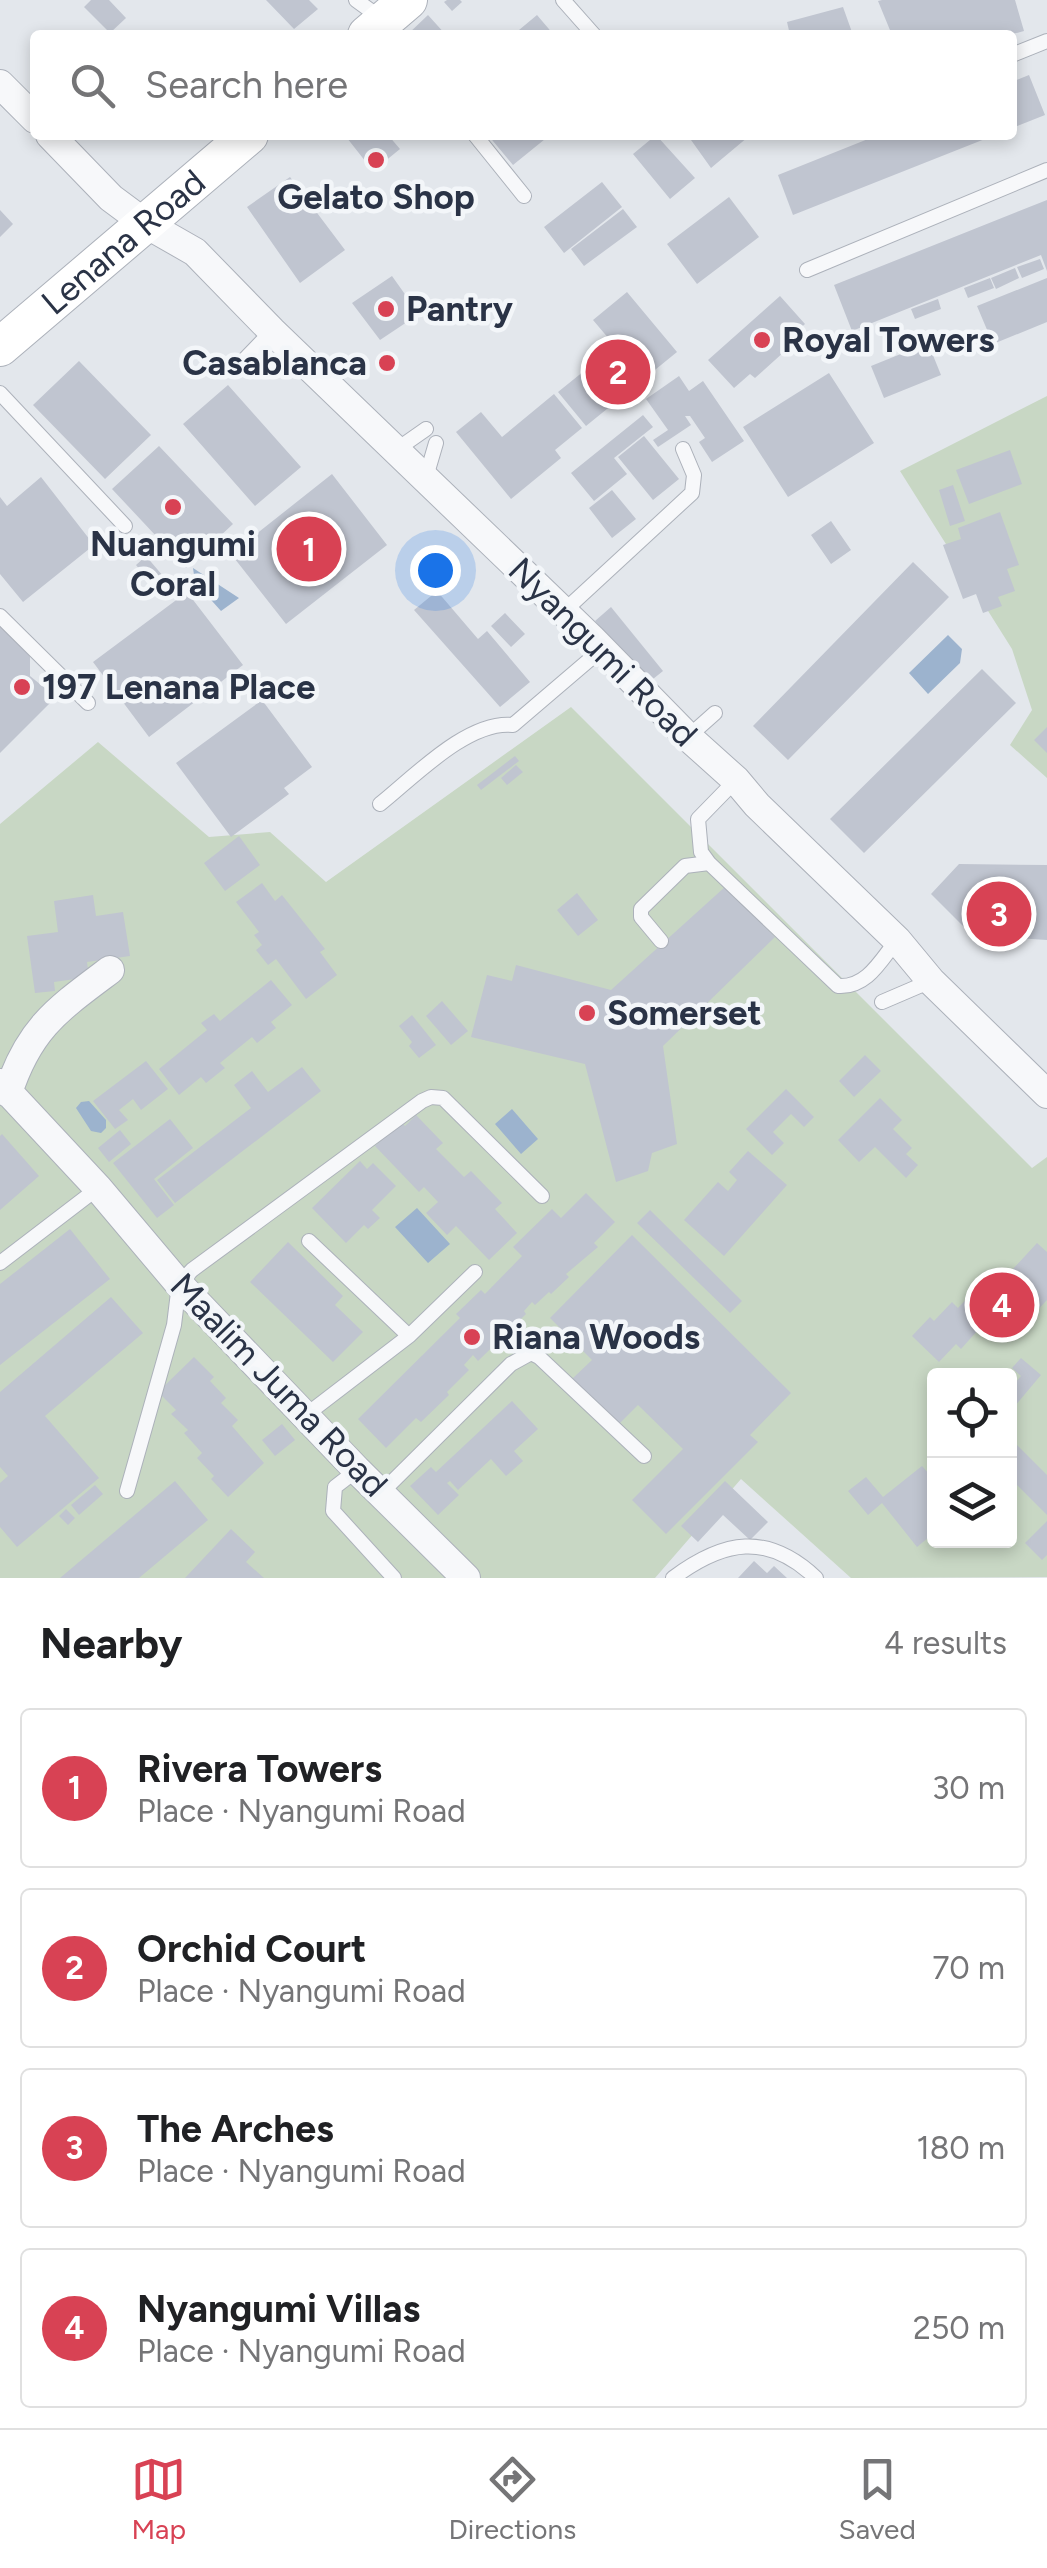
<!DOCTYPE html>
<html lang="en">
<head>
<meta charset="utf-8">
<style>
  :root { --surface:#fff; --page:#f6f6f6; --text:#202124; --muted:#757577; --line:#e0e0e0; --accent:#d84254 }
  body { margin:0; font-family:Figtree,sans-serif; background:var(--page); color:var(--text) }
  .controls { position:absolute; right:30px; bottom:30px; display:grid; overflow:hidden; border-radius:10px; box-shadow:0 5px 15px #0003 }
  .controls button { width:90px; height:90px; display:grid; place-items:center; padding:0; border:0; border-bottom:2px solid var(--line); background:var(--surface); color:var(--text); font:50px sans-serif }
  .you { position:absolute; left:435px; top:570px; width:35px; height:35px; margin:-25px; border:8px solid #fff; border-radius:50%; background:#1a73e8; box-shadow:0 0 0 15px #1a73e833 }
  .badge { display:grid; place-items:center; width:65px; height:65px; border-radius:50%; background:var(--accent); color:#fff; font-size:32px; font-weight:700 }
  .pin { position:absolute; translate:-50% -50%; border:5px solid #fff; box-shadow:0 2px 10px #0006 }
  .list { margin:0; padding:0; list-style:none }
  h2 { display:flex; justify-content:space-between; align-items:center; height:130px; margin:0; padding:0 40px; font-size:42px }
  h2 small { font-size:32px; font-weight:400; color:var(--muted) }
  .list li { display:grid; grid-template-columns:65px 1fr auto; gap:30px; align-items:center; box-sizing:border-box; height:160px; margin:0 20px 20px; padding:0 20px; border:2px solid var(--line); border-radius:10px }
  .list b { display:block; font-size:38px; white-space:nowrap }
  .list p { margin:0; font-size:32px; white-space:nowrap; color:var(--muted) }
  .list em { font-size:32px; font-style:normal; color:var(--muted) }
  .icon { flex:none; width:55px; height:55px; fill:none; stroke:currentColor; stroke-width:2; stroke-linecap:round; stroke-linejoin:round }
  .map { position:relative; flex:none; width:1047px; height:1578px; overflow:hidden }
  .search { position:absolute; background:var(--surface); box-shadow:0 5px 15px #0003; left:30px; right:30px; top:30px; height:110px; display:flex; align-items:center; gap:25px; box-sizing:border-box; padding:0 35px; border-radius:10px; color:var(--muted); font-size:38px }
  .sheet { height:850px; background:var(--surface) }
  nav { display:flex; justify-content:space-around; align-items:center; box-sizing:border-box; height:140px; border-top:2px solid var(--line); background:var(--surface); font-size:28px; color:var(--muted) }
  nav a { display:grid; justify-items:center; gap:5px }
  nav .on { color:var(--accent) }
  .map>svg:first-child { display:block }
</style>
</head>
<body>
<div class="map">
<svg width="1047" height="1578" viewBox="0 0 1047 1578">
  <rect width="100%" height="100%" fill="#e3e7ec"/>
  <path fill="#c8d7c4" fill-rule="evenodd" d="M1047,396V778L1010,745L1032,710L1012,649L900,471Z
    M571,707L1032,1168L1047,1157V1577L851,1578L741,1479L655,1578H0V824L98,742L209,837L270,832L326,882ZM934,1376H1010V1540H934Z"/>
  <path fill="#9cb3ce" d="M193,568L239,598L221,611L195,582Z
    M948,635L962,649L960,663L928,694L909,673Z
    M89,1101L106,1120V1128L101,1133L91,1131L76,1108L81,1102Z
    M512,1109L538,1139L521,1154L495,1124Z
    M417,1208L450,1244L428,1263L395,1227Z"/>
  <path fill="#c0c5d0" d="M91,0H109L126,18L110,33L84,7Z
    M266,0H309L318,9L294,29Z
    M447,0H460L462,2L452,11L444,2Z
    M882,0H1015L1024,31L1009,35H892L878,1Z
    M843,7L853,35H790L787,22Z
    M428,15L446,35H407Z
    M537,15L554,35H513Z
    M1029,75L1045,115L1012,128V82Z
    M352,135H388L400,149L373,171L347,138Z
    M488,135H550L513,165Z
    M656,135L695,178L670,199L633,154Z
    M692,135H746L748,137L711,168L691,140Z
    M878,135H995L793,215L778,175Z
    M290,177L345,250L300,283L247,207Z
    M602,182L622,207L564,253L544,227Z
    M729,197L759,237L697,284L667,244Z
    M1047,200V271L1041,255L852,331L834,285Z
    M623,209L637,227L584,266L571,249Z
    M0,210L13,224L0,237Z
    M1040,259L1044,269L1022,278L1017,267Z
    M1015,268L1019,278L996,289L991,278Z
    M392,276L419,314L380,340L352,303Z
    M990,278L994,288L968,298L964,288Z
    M1047,278V322L993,344L977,306Z
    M627,292L677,352L586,426L558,392L615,346L593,320Z
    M780,296L805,324L790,337L795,342L755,378L750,374L734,388L708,360Z
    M938,299L941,309L915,319L911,309Z
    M928,343L941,375L884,398L871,366Z
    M79,361L151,435L105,479L33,405Z
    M829,373L874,443L788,497L743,427Z
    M679,376L689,391L703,381L744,441L712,462L699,442L705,438L690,416H685L691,425L658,447L653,440L668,430L646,399Z
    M228,385L301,467L255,506L183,424Z
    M554,394L582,428L555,450L561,458L511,499L456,432L481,412L502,437Z
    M643,415L653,427L614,458L627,474L594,501L571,473Z
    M644,436L679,479L653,500L618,457Z
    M159,446L233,524L186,568L112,489Z
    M1010,450L1022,484L969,504L956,470Z
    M332,474L387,545L286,624L231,554Z
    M41,477L94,545L23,602L0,574V497L7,506Z
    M953,485L965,521L950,526L939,490Z
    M612,490L636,519L612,538L589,508Z
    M1000,512L1019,565L1007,569L1015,591L998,597L1002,606L983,613L976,594L963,599L943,545L961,539L958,528Z
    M831,521L851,550L831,564L811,535Z
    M146,556L163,576L152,585L136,565Z
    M913,562L949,597L788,760L753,726Z
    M437,591L478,639L487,631L530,682L500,707L414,610Z
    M187,592L243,665L149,737L93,662Z
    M611,607L663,671L648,683L595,621Z
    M505,613L525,634L511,647L491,626Z
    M0,625L26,645L30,657V676L56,697L0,753Z
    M982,669L1016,703L864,853L830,819Z
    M262,700L312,767L284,788L289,794L231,837L176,763Z
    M1047,727V753L1034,740Z
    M515,756L519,761L481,790L477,785Z
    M516,765L523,772L507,785L501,778Z
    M239,836L260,865L225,891L204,863Z
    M959,864L1047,865V940L972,935L931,894Z
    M262,883L275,901L282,895L325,949L320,952L337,975L306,999L276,959L268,965L256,950L262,945L254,935L259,932L236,902Z
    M726,886L775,937L663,1046L677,1144L652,1153L648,1171L616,1182L585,1064L471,1037L487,975L512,981L516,965L611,990Z
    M577,893L598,920L578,936L557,910Z
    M93,895L96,916L123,912L130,956L87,962L89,977L54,982L55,991L35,993L27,936L58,932L54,901Z
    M271,980L292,1005L271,1022L276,1028L257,1043L252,1037L220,1063L225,1068L206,1083L201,1077L179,1095L159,1069L207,1030L201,1023L214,1014L220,1021Z
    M442,1001L468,1031L451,1045L426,1016Z
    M412,1015L436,1045L419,1058L409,1046L412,1042L399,1026Z
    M865,1055L881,1071L854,1097L839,1081Z
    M146,1061L168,1089L141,1110L133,1099L119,1110L128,1120L115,1129L93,1101Z
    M302,1067L321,1091L175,1203L157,1180L251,1108L234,1085L252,1071L268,1092Z
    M786,1089L814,1117L804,1127L791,1114L773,1132L784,1143L772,1155L746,1129Z
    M880,1098L902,1120L893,1129L912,1148L906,1154L918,1165L906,1178L875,1147L859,1162L838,1140Z
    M416,1115L443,1143L436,1149L464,1177L471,1171L502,1203L495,1209L517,1233L489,1260L456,1226L447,1235L426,1213L438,1202L424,1187L419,1192L375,1146L401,1122L405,1126Z
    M170,1119L193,1148L154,1179L174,1205L157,1218L113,1163Z
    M120,1130L131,1144L109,1162L98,1148Z
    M2,1134L39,1176L0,1210V1136Z
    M748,1151L787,1185L724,1256L684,1220L718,1182L728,1191L737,1180L729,1172Z
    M360,1161L367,1169L373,1163L396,1186L372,1210L380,1218L368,1229L364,1225L346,1243L312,1208Z
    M586,1193L615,1222L594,1243L598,1247L566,1274L569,1277L551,1294L549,1292L535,1305L532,1302L524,1311L526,1314L478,1361L473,1355L464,1365L469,1370L447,1392L449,1395L421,1422L416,1418L386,1448L358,1419L460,1318L456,1314L481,1290L485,1294L522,1256L513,1247L552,1209L561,1218Z
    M650,1210L742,1301L730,1313L637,1223Z
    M70,1229L110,1279L0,1365V1284Z
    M632,1235L791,1393L750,1435L758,1442L666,1534L632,1500L683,1449L638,1405L618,1425L572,1379L592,1360L550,1318Z
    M288,1242L343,1296L335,1305L363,1332L333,1362L250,1282Z
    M1037,1243L1047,1252V1300L1019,1330L1004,1315L985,1336L978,1330L961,1349L956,1344L939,1362L912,1336L930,1317L934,1321L952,1302L958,1308L977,1288L987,1297Z
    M111,1297L143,1333L45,1416L99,1478L17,1547L0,1527V1483L8,1476L0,1467V1392Z
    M194,1357L214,1377L210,1381L226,1398L221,1403L238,1420L232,1426L264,1463L228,1497L211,1479L214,1476L197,1458L202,1453L184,1433L188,1430L171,1414L176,1410L158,1392Z
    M1021,1358L1041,1375L1010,1412V1389L1021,1376L1012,1368Z
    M512,1401L538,1429L514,1451L523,1461L506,1476L491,1459L458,1490L450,1481L447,1483L459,1495L438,1515L410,1486L431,1467L436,1472Z
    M282,1424L295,1440L275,1456L262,1440Z
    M1010,1438L1047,1475V1515L1010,1478Z
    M922,1466L930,1475L934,1471V1533L917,1547L882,1503L868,1515L848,1491L866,1477L883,1497Z
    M175,1481L208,1520L139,1578H60Z
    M725,1481L768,1522L750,1540L723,1515L698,1542L681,1526Z
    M95,1485L103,1494L79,1515L71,1505Z
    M66,1509L75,1518L68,1525L59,1516Z
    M1047,1521V1555L1042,1560L1025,1543Z
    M231,1529L255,1552L246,1562L264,1578H185Z
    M754,1561L767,1573L774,1566L787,1578H738Z"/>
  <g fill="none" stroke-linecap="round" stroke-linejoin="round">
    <g stroke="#acb1ba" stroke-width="16">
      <path id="lane" d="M356,0L382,19
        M563,0L594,35
        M1012,55L1047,41
        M475,135L524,196
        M807,270L1047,170
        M241,363L272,331
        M0,393L125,526
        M396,450L426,429
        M426,477L436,443
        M563,612L692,493L694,475L683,449
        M0,616L88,703
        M688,737L715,713
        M736,780L698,819L701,852L709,863L838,986C867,988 881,960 897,940
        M380,804C414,777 468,720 513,725L602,649
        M661,941L641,917V909L685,866L709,863
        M882,1002L931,981
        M309,1241L409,1336
        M0,1263L98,1188
        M306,1415L409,1336L475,1272
        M357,1470L335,1487L333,1511L394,1578
        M127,1491L174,1325L179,1284L192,1270L422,1101L431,1097L443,1098L542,1196
        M382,1492L511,1364L531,1353L539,1357L644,1456
        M673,1578C724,1540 767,1532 816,1578"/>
    </g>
    <g stroke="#acb1ba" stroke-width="30">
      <path id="street" d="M0,84L35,119
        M50,135L111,198L146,224L195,252L272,331L591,638L688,737L736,780L757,805L897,940L931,981L1047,1094
        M0,1083L98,1188L179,1284L357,1470L466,1578
        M8,1093C29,1028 58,1009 110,970"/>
    </g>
    <g stroke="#acb1ba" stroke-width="40">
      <g id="secondary">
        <path d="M367,35L408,0"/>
        <path id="s1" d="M0,347L249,135"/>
      </g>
    </g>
    <use href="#lane" stroke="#f7f8fa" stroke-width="14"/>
    <use href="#street" stroke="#f7f8fa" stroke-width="28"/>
    <use href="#secondary" stroke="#fff" stroke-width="38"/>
  </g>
  <g fill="#d84254" stroke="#f3f6f9" stroke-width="4">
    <circle cx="376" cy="160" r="10"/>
    <circle cx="386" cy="309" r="10"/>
    <circle cx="762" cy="340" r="10"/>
    <circle cx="387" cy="363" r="10"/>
    <circle cx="173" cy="507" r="10"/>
    <circle cx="22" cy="687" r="10"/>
    <circle cx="587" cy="1013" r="10"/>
    <circle cx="472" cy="1337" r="10"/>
  </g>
  <g text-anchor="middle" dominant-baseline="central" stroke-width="9" stroke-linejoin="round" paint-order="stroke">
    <g font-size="35" font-weight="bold" fill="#2a3346" stroke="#f3f6f9" text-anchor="start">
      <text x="376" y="197" text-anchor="middle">Gelato Shop</text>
      <text x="406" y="309">Pantry</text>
      <text x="782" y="340">Royal Towers</text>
      <text x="367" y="363" text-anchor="end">Casablanca</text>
      <text x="173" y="544" text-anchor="middle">Nuangumi<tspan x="173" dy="40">Coral</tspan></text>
      <text x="42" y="687">197 Lenana Place</text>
      <text x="607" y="1013">Somerset</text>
      <text x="492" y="1337">Riana Woods</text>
    </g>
    <g font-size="35" fill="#2a3346" stroke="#f3f6f9">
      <text stroke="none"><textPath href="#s1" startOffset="162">Lenana Road</textPath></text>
      <text transform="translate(603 652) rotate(45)">Nyangumi Road</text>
      <text transform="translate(279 1385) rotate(46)">Maalim Juma Road</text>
    </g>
  </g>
</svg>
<div class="controls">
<button><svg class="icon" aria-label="locate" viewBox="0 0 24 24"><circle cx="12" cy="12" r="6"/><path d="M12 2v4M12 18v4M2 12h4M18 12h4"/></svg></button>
<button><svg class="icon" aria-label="layers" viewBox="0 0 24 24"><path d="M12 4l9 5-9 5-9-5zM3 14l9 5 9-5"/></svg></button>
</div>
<div class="you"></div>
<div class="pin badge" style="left:309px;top:549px">1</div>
<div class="pin badge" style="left:618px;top:372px">2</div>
<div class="pin badge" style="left:999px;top:914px">3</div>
<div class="pin badge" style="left:1002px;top:1305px">4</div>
<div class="search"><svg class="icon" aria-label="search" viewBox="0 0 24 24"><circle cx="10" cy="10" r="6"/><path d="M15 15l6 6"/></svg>Search here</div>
</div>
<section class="sheet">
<h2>Nearby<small>4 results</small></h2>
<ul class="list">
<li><span class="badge">1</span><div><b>Rivera Towers</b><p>Place · Nyangumi Road</p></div><em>30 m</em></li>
<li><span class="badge">2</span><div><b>Orchid Court</b><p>Place · Nyangumi Road</p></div><em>70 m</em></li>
<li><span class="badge">3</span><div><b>The Arches</b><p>Place · Nyangumi Road</p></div><em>180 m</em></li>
<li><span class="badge">4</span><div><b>Nyangumi Villas</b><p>Place · Nyangumi Road</p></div><em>250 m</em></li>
</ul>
</section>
<nav>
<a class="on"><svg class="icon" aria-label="map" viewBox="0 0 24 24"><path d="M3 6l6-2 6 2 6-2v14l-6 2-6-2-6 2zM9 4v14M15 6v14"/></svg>Map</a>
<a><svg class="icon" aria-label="directions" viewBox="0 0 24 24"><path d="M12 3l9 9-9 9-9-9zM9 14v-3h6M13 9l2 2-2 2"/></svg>Directions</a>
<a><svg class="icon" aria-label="saved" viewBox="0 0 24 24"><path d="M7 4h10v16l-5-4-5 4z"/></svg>Saved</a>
</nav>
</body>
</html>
